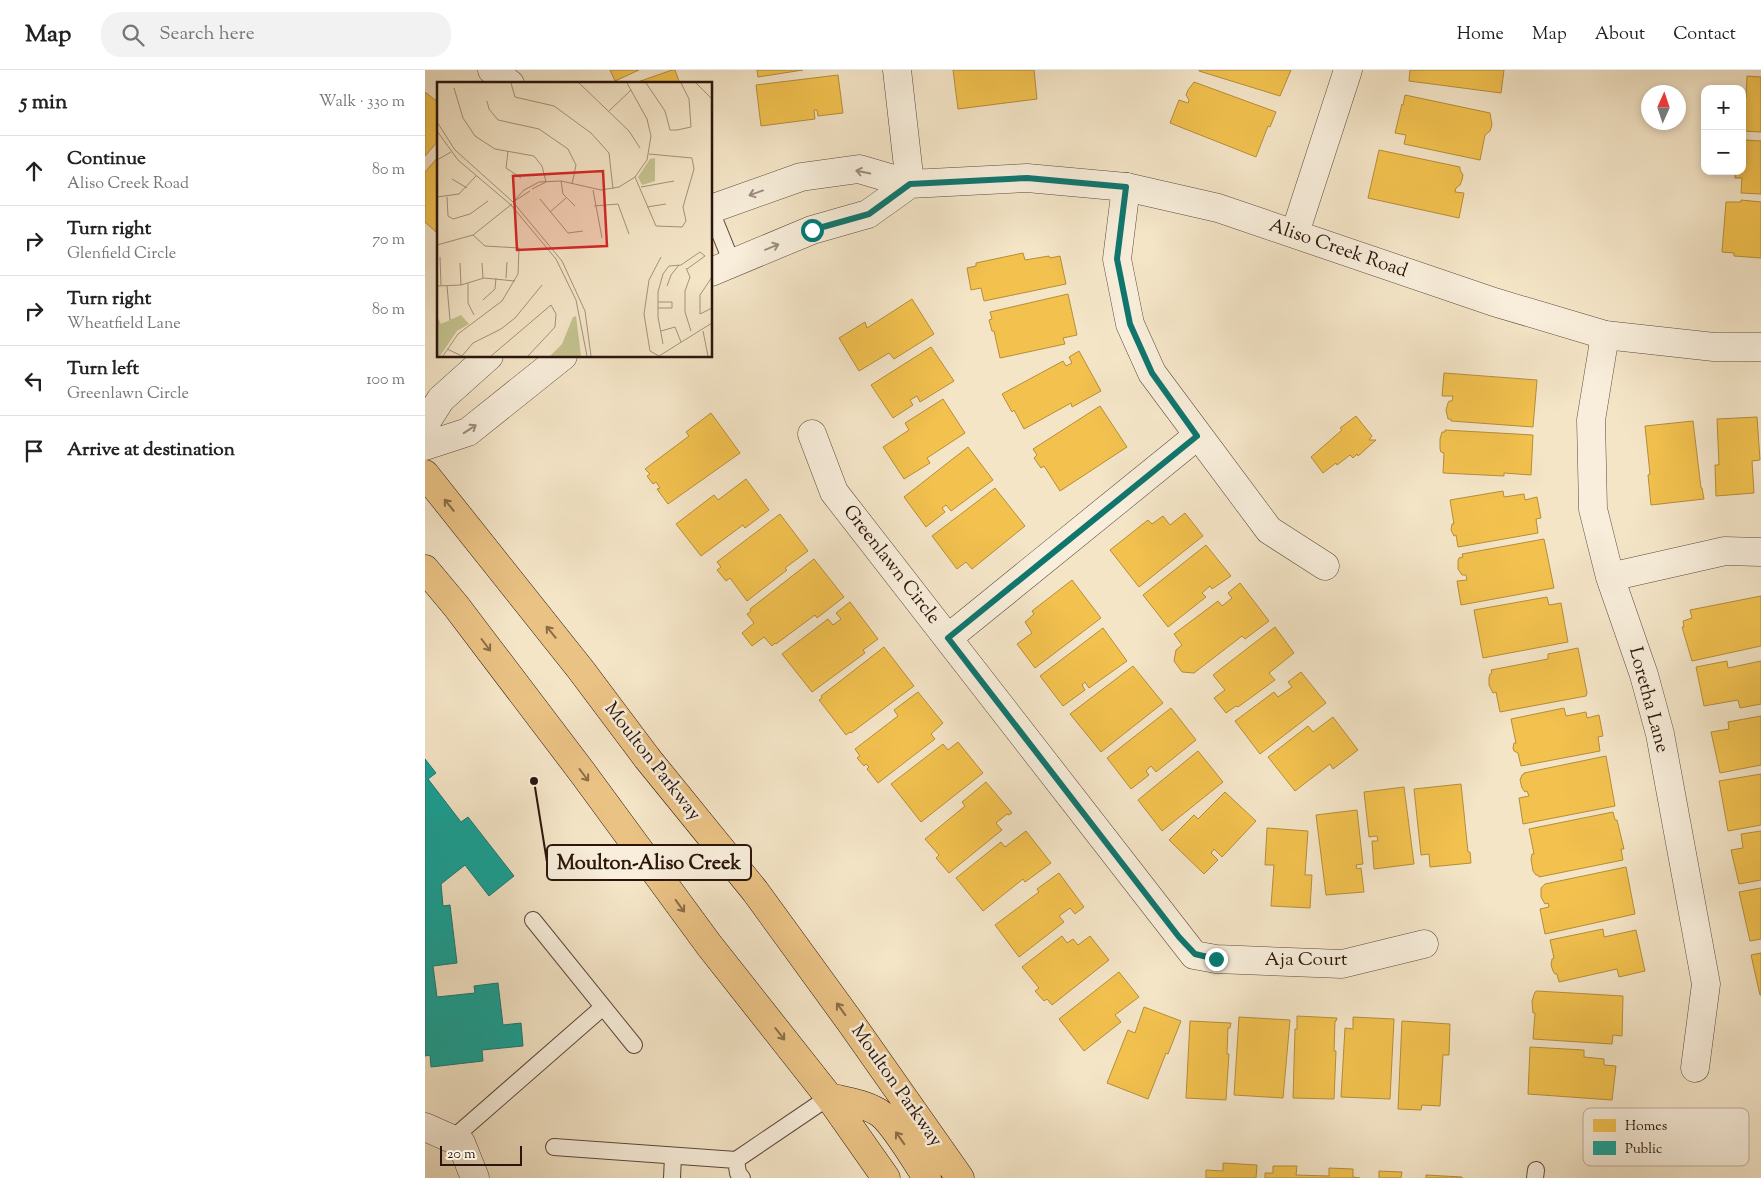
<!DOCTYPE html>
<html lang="en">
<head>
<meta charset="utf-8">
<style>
  :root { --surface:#fff; --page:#f2f2f2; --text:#222; --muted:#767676; --line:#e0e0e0 }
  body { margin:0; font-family:"Sorts Mill Goudy",serif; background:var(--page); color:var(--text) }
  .controls { position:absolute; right:15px; top:15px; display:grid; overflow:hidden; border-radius:10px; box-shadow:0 2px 8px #0003 }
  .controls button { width:45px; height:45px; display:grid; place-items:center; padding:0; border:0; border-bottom:1px solid var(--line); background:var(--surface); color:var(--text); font:25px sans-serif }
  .compass { position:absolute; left:1216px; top:15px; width:45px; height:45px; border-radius:50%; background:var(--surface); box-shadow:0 2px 8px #0003; rotate:3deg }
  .scale { position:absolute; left:15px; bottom:12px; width:82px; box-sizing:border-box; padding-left:5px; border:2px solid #2b150c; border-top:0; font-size:14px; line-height:18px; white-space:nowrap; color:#2b150c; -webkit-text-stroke:4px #f8eedb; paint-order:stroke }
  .stop { position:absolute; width:15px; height:15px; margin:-11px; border:4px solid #0f766e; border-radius:50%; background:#fff }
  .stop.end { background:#0f766e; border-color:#fff; box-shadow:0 1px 5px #0008 }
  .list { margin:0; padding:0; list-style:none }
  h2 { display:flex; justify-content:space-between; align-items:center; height:65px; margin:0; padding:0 20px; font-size:21px }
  h2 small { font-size:16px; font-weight:400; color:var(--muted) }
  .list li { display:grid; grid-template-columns:32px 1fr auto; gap:15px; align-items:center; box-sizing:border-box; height:70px; padding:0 20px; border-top:1px solid var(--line) }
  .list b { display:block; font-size:19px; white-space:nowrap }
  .list p { margin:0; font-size:16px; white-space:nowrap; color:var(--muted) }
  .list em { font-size:16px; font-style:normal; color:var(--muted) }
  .icon { flex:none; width:28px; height:28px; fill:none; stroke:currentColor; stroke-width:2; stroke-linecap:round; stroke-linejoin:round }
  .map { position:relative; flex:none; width:1336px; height:1108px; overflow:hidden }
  header { display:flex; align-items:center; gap:30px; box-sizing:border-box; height:70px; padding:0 25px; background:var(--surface); border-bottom:1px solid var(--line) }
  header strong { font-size:24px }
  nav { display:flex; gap:28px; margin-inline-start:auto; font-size:18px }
  .search { width:350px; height:45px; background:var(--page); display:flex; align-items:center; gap:12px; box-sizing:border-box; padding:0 18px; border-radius:20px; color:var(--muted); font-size:19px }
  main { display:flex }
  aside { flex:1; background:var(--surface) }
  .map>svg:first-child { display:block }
</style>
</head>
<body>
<header>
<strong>Map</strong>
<div class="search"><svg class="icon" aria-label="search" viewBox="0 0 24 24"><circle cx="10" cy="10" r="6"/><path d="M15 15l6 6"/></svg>Search here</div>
<nav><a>Home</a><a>Map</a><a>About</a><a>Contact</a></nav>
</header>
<main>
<aside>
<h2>5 min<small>Walk · 330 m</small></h2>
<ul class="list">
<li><svg class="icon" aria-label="ahead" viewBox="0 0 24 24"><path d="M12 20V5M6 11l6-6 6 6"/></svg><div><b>Continue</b><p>Aliso Creek Road</p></div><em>80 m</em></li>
<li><svg class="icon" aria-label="right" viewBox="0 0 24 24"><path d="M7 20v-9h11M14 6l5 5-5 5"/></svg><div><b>Turn right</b><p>Glenfield Circle</p></div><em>70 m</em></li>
<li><svg class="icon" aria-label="right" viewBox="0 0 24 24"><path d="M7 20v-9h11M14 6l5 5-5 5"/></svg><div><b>Turn right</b><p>Wheatfield Lane</p></div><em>80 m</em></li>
<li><svg class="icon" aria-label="left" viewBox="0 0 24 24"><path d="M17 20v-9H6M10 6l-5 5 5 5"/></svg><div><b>Turn left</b><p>Greenlawn Circle</p></div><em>100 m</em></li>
<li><svg class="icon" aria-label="arrive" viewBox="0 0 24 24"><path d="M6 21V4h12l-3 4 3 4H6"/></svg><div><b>Arrive at destination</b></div></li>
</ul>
</aside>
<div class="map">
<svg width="1336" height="1108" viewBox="0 0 1336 1108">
  <rect width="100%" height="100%" fill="#f4e5c7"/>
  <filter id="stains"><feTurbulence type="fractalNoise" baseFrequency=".004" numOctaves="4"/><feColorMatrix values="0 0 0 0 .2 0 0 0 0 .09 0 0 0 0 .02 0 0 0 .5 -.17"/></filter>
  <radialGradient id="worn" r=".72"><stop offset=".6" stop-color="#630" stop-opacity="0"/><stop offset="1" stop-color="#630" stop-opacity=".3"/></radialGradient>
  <path fill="#f2c14e" stroke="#b68d3a" d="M185,0H214L190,11Z
    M247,0H250L255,14H207Z
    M332,0H378L333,7Z
    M528,0H609L612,29L533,39Z
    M866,0L855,26L774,1V0Z
    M985,0H1079L1076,23L984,11Z
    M413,5L418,43L393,46L392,40H389L390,49L336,56L331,15Z
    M1322,6L1336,7V62L1317,61V28H1321Z
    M769,12L851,42L845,57L843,56L831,87L745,53L754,30L763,33L764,30L761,25L763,20Z
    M0,22L14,33V70L0,86Z
    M980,25L1065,43L1067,55L1065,61L1060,65L1055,90L979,74L981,65L970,63L977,34L978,35Z
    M1319,70L1336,71V124L1316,123L1317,108H1310V101H1317Z
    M954,80L1035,97V100L1038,105L1037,110L1035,115L1031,118L1030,122L1039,123L1034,148L943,128Z
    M14,86V158L11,162L0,152V102Z
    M1316,130L1336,132V188L1309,186V183L1297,182L1301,132H1316Z
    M598,183L600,190L624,186L625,188L635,186L641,214L559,231L556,218L546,220L542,198L551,196V193Z
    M643,224L652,265L638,268L640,274L575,288L569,261H567L564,250L567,249L565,242Z
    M487,229L509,264L469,289L464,283L434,301L414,268L440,252L442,258Z
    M506,277L529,311L495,332L492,326L485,330L488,335L468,348L446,315Z
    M654,281L676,321L647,337L646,333L599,359L589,340L587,342L577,324L638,291L641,296L647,293L644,287Z
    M1019,303L1112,310L1108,357L1026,351V349H1023L1021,340L1023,333L1024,331H1027L1028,326H1017Z
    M518,329L540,363L502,388L505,393L479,409L458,377L484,360L480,353Z
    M675,336L702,377L635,421L619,396L616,398L609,388L612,385L608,379Z
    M286,343L315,383L243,434L232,419L235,418L231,412L228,414L222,406L225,404L220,399L264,366L261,362Z
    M931,346L947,366L944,370H951L933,386L932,384L928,388L925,385L912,395L911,393L898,403L886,387L917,360L915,358Z
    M1332,347L1335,390L1327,391L1329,423L1291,426L1290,395H1294L1292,349Z
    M1268,351L1276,418H1277L1279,429L1226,435L1223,405L1225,404L1220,356Z
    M1020,360L1108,365L1106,405L1079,403V406L1018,403L1019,383L1016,382L1015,379V369L1017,362H1020Z
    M543,377L568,410L526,441L521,435L517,438L520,442L501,457L479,427Z
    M321,409L344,440L320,458L318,455L276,486L251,454L289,425L293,430Z
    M570,418L600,456L547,499L541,492L532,499L507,466Z
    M1078,421L1079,427L1099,424L1100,430L1112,427L1116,448L1111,449L1113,463L1033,477L1031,465L1029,466L1026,460L1027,454H1029L1025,430Z
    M760,443L778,466L714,517L685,480L723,450L727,454L738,446L745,455Z
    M355,444L383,481L360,498L362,500L322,531L305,508L301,511L292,500L296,497L292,492Z
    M1119,469L1129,518L1036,535L1032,511L1042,510L1041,505H1037L1033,499V491L1034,488L1038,487L1037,484Z
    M781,475L806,506L787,519L785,516L777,523L781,527L743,557L718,525Z
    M389,489L419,527L392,548L390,545L351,574L350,573L347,576L339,567L327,576L317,563L329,553L322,544L326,541L325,539Z
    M647,510L676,548L610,598L592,574L607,563L600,552L609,544L607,541Z
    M815,513L844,551L820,569L817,566L769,603L757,602L749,591L751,580L757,575L749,564L793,531L797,536L807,528L803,523Z
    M1336,526V576L1267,591L1257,557H1259L1258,551L1267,548L1265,540Z
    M1122,527L1124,535L1136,533L1143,572L1058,588L1049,540Z
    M425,532L453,569L438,580L440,583L387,622L357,584L403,549L408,555L416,549L411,543Z
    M850,557L869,583L844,603L850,610L813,637L811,636L801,643L789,628L800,620L788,605Z
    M678,558L702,591L664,618L660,612L657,615L660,620L638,636L615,606Z
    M459,577L489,616L426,663L425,662L421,665L394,630L397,628L396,626Z
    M1153,578L1162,623L1161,626L1075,642L1071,622L1068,623L1064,615V608L1065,604L1067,603L1066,600L1123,589V584Z
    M1302,591L1303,598L1336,591V634L1315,638L1313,630L1279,636L1271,597Z
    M708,596L738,633L676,682L645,644Z
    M876,602L901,633L835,684L810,651L849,622L853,627L867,617L863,612Z
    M493,622L518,653L506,664L510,669L453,713L442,699L444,697L441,694L439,696L432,688L435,686L430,679L473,646L469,640Z
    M746,638L771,670L731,702L726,696L721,701L724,705L706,719L682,688Z
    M1139,638L1141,646L1161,642L1162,648L1174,645L1178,666L1173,667L1175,681L1096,696L1093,683L1089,681L1088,678L1089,673H1091L1086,649Z
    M1336,646V695L1295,703L1286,662L1304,659L1303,652Z
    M908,647L933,680L908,699L905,694L870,721L843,687L883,656L888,662Z
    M533,672L558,703L496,752L466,714L518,674L523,680Z
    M773,681L798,712L737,761L713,730Z
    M1181,686L1190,736L1098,754L1094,728L1104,726L1102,721L1100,722L1097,718L1095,710L1097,705L1099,704V703Z
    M1336,704V755L1303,761L1294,711Z
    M561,712L587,743L584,745L582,744L571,753L577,760L524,803L511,788L514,785L500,769L540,736L537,732Z
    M1036,714L1043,782H1045L1046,793L1005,797L1004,784L996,785L989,719Z
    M979,717L989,794L949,799L947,771H953L952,766L944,767L939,722Z
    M800,722L831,751L797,787L789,779L786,783L793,790L779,804L744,770L769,745L773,749Z
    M932,740L938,794L931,795L932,799L936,798L939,822L901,825L891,745Z
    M1188,742L1190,750H1192L1199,779H1196L1198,790L1114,807L1113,805H1111L1108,801L1106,789L1107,784H1109L1104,759Z
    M842,758L883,761L880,805H887L885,838L846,836L849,795H840Z
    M601,761L626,793L600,812L598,809L558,841L531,808L576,772L580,777Z
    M1336,761V810L1314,814L1306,780L1318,778L1316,764Z
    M1201,797L1210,844L1120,864L1115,839L1124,837L1123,833L1120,834L1116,827V818L1120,814Z
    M634,803L659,837L650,844L645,838L634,846L639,852L594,887L570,855L614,822L612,819Z
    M1336,818V869L1325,871L1314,822Z
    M1178,859L1179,867L1211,860L1220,901L1194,907L1192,899L1134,912L1132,904H1130L1128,901L1126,895L1127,889L1129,888L1125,870Z
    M637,866L642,873L648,869L653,875L665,866L684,890L627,935L622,929L619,931L610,921L614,918L597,897Z
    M1336,883V925H1335L1326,885Z
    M694,902L714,927L690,945L696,952L659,981L634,949Z
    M1112,921L1198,926L1197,966L1188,965L1187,974L1108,969L1110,943H1108L1107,931L1110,922Z
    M719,937L756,951L743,984L741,983L723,1029L682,1013L703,960L710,963Z
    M872,946L912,948L911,951H910L909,981H911L909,1029L868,1028L870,959H872Z
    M814,947L865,950L858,1028L809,1025Z
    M928,947L969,949L965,1029L916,1027L920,958L928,959Z
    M765,951L806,953L805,958H803L802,984H804L801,1030L761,1028Z
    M977,951L1025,954L1024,985H1018L1015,1036L997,1035L996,1040L973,1039Z
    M1105,977L1159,980V987L1179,989V995L1191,996L1187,1030L1103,1024Z
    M798,1093L832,1095L831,1108H781V1100L798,1101Z
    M848,1096H872L871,1105L904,1106V1098L928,1099V1107L935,1108H840V1103H848Z
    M954,1101L977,1102L976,1108H954Z
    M1001,1105L1037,1107V1108H1001Z"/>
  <path fill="#17a398" stroke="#1d786e" d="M0,689L11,703L3,709L36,752L43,747L89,806L64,826L40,795L16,814L18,836L25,835L32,893L8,896L12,927L50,923L49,916L73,913L78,955L96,953L98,976L57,980L58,991L6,997L5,985L0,986Z"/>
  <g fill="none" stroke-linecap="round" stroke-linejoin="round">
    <g stroke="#5d493b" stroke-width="18">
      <path id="service" d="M286,141L307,193
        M108,850L209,975
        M27,1069L178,937
        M129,1077L311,1090
        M247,1108L248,1086
        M317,1108L313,1103L311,1090L404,1027
        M1110,1108L1111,1100"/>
    </g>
    <g stroke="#5d493b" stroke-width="29">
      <path id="minor" d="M67,0L85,14
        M472,0L485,114
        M701,117L692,189L705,254L727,303L844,460L900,496
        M870,163L923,0
        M1180,265L1166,350L1168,439L1185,507L1219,605L1235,664L1281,914L1270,998
        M387,364L409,422L769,885L791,889L917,894L999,874
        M1185,507L1300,481L1336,482
        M523,568L772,366
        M0,1057L36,1073L50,1108"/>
    </g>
    <g stroke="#5d493b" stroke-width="29">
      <path id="tertiary" d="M286,139L376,107L434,99L485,114L602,108L701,117L793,138L1069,232L1180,265L1289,277H1336
        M286,202L387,160L443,144L485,114
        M0,354L16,329L64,286
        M0,376L43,362L138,286"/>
    </g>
    <g stroke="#2b150c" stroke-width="29">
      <path id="primary" d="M0,404L156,600L222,688L330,821L426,953L535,1108
        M0,499L31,536L157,702L284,875L404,1027L461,1108
        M404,1027C421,1031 438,1033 453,1042C467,1050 492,1093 502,1108"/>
    </g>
    <use href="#service" stroke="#f8eedb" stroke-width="16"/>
    <use href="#minor" stroke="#f8eedb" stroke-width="28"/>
    <use href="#tertiary" stroke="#f8eedb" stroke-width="28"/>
    <use href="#primary" stroke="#eac284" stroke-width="28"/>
  </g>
  <defs><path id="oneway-shaft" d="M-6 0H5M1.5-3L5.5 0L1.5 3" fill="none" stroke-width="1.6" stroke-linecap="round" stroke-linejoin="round" transform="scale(1.25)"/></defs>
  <g stroke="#9c8c7e">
    <use href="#oneway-shaft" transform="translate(438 102) rotate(-169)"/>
    <use href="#oneway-shaft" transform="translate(331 123) rotate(160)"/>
    <use href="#oneway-shaft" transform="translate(347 177) rotate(-22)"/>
    <use href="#oneway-shaft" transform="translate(45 359) rotate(-33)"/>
  </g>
  <g stroke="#8a6c48">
    <use href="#oneway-shaft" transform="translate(24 435) rotate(-129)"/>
    <use href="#oneway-shaft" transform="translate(126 562) rotate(-129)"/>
    <use href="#oneway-shaft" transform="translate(61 575) rotate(53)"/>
    <use href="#oneway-shaft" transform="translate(159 705) rotate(53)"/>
    <use href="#oneway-shaft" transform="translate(255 836) rotate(54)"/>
    <use href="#oneway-shaft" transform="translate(416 939) rotate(-126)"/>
    <use href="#oneway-shaft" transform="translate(355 964) rotate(52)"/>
    <use href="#oneway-shaft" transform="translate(475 1068) rotate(-125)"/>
  </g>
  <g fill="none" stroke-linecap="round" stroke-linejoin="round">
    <path stroke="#0f766e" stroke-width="6" d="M387,160L444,144L485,114L602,108L701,117L692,189L705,254L727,303L772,366L523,568L754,867L770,884L791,889"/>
  </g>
  <g text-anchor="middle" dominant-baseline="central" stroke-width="5" stroke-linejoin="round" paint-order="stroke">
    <g font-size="19" fill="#2b150c" stroke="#f8eedb">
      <text transform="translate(913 179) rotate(19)">Aliso Creek Road</text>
      <text transform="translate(466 495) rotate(52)">Greenlawn Circle</text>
      <text transform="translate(1223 630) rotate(75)">Loretha Lane</text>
      <text transform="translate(227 692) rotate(52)">Moulton Parkway</text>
      <text x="881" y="890">Aja Court</text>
      <text transform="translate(471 1016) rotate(55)">Moulton Parkway</text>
    </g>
  </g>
  <g transform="translate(12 12)">
    <rect width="275" height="275" fill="#f4e5c7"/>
    <path d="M218,76V99L205,103L201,95L213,77ZM24,233L32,242L20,249L3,274H0V234L4,242ZM139,234L144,274H113L125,262L136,235Z" fill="#c4c290"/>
    <path fill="none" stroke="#a4927c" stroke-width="1" d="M74,1L78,15L117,24L154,51L172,71L176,107M142,1L192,49L203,66M209,1L228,29L233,48H240L254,45L252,17L244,1M259,1L275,17M17,6L26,36L38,54L58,67L97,74L105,84L109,100M50,19L52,27L61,38L102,47L131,67L139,83L135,102M172,29L194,8M0,40L18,68L76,120L125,179L148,229L154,274M0,49L21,78L74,123L119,177L139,218L150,274M71,69L69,86L84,96M0,78L14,70M198,95L219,144L245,145L249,139L246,125L257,87L255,76L212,72M15,97L30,106M124,99L126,112L138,124M204,105L237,99M95,107L109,100M156,108L165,156M0,115L22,112L39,94M10,115L11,134L16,137L33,132L51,119M103,117L131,151L146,149M76,120L87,108L102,100L124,99L164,108L182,105L198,95L210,78L214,54L210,37L190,1M76,120L93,109M157,124L181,122L192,152M210,125L229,122M113,130L129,116M0,163L36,153L75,122M3,175L4,204M23,181L24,203M45,181L46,196M249,186L253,195L248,209V230L254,249M275,195L263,213V232L275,226M69,196L70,180M31,201V221L37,233M0,204L24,203L47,196L78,199M10,204L13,238M230,204L234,193L242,183M46,218L58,207L59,196M221,220H235V226H221M224,249L238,245L244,260M266,249L271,274M226,262L221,235V210L226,192L232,184L244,183L263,170L268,174L250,187M10,267L25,274L36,261L64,247L78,236L105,203M6,274L21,252L65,219L81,192L82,166L48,164L36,153M54,274L114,223L119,232L118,245L91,274M222,274L213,269L207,232L212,198L224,175M222,274L275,241"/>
    <path fill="#d62828" fill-opacity="0.15" stroke="#d62828" stroke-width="2.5" d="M166,89L170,164L80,168L76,94Z"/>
    <rect width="275" height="275" fill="none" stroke="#2b150c" stroke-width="2.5"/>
  </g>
  <rect x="1158" y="1038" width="166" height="58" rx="8" fill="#f8eedb" stroke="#baad9d" stroke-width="1"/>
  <rect x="1168" y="1049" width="23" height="13" fill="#f2c14e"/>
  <rect x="1168" y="1071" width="23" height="14" fill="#17a398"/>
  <g font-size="14" fill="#2b150c">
    <text x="1200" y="1060">Homes</text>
    <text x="1200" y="1083">Public</text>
  </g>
  <path fill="none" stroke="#2b150c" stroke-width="2" d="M109 711L122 792"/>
  <circle fill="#2b150c" stroke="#f8eedb" stroke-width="2" cx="109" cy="711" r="5"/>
  <rect fill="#f8eedb" stroke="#2b150c" stroke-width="2" x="122" y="775" width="204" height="35" rx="5"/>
  <g font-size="20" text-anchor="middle" font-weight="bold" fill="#2b150c">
    <text x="224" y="799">Moulton-Aliso Creek</text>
  </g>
  <rect width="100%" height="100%" filter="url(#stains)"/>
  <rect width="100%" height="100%" fill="url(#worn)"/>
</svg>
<div class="controls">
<button>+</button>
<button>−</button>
</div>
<svg class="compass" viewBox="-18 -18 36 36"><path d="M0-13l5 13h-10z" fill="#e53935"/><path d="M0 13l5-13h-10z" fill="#767676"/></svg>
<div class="scale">20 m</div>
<div class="stop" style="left:387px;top:160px"></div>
<div class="stop end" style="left:791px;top:889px"></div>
</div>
</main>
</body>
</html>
